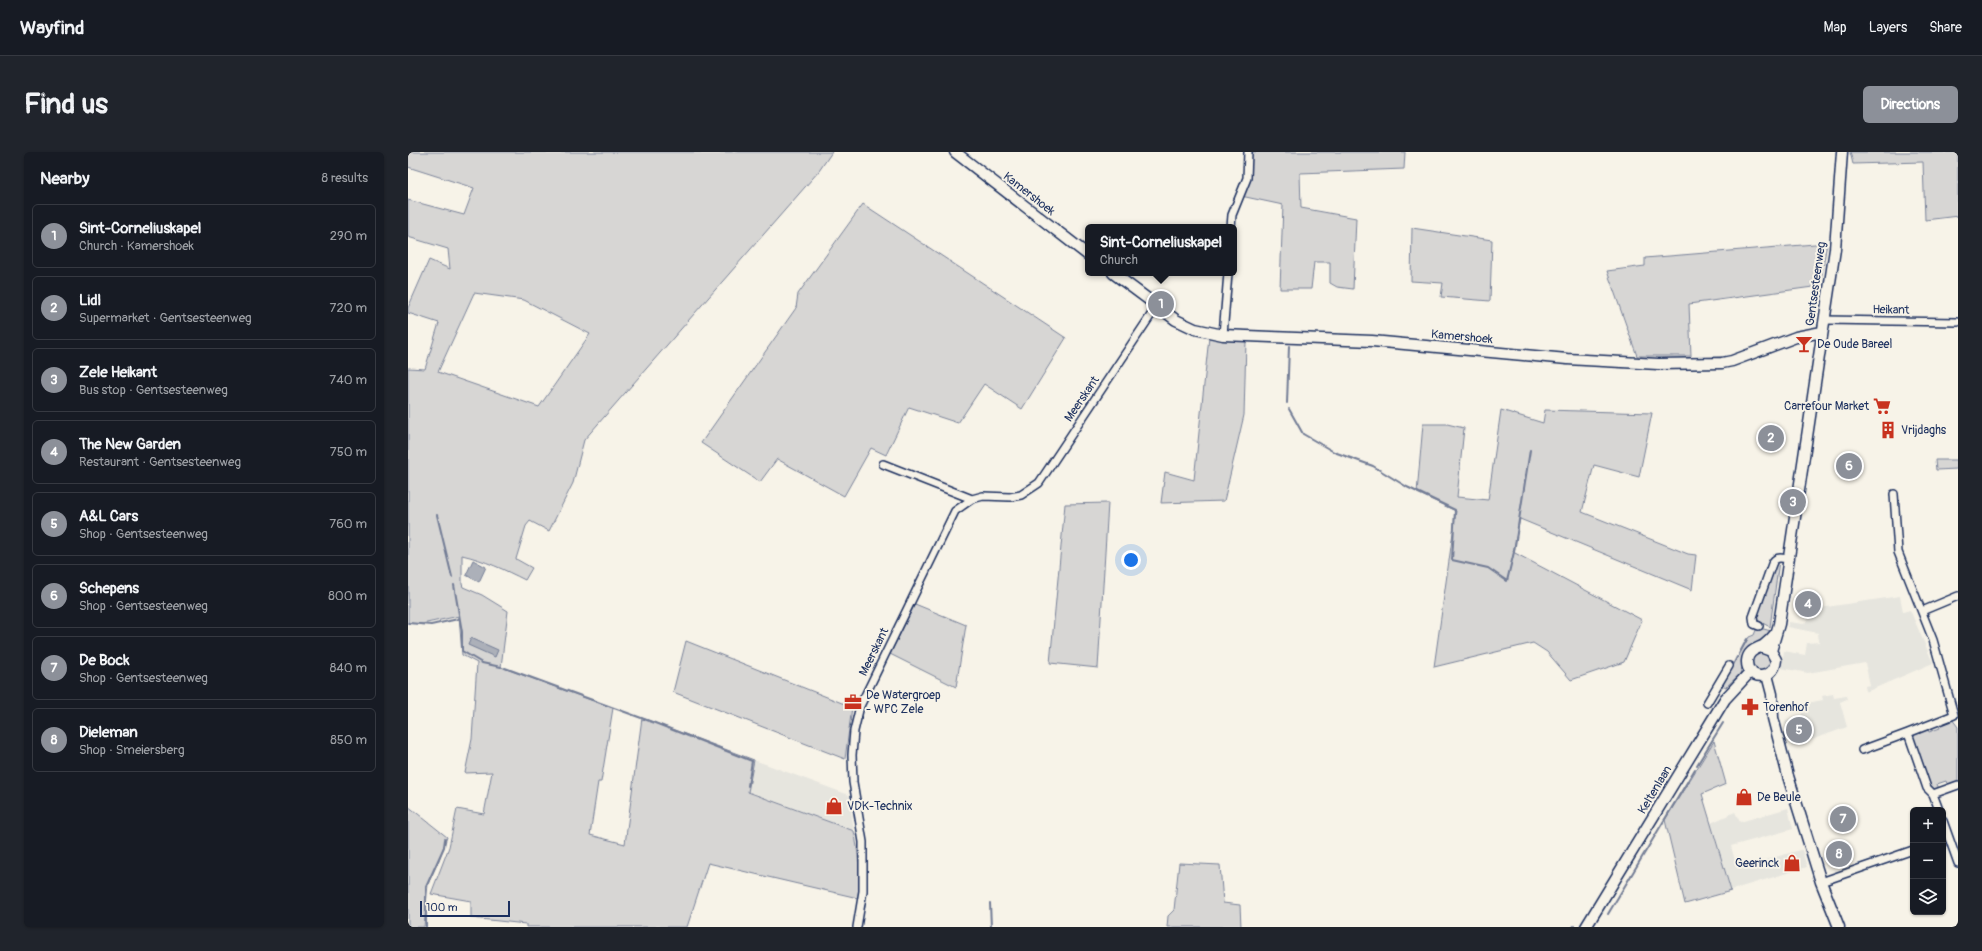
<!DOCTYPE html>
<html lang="en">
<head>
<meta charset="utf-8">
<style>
  :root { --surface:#171b24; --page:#20242c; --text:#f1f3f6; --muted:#9ea1a6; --line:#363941; --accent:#8c9099 }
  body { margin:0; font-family:Pangolin,sans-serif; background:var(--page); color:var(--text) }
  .controls { position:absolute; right:12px; bottom:12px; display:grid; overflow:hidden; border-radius:6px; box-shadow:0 1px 3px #0004 }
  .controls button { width:36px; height:36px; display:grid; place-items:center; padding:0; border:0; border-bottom:1px solid var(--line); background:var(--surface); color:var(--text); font:20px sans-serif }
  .scale { position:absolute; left:12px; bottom:10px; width:90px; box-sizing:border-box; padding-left:4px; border:2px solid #1b2f5e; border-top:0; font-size:11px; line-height:14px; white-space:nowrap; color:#1b2f5e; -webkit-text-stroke:3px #f7f3e8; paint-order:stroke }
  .you { position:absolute; left:723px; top:408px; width:14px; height:14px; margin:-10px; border:3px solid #fff; border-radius:50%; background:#1a73e8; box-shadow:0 0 0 6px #1a73e833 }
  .badge { display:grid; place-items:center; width:26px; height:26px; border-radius:50%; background:var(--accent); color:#fff; font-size:13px; font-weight:700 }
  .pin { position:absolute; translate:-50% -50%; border:2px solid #fff; box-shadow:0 1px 4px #0006 }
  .popup { position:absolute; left:677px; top:72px; width:152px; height:52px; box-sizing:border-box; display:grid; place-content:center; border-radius:6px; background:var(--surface); filter:drop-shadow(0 1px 3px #0005); font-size:13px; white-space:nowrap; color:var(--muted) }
  .popup b { font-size:15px; color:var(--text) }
  .popup::after { content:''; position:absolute; left:50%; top:100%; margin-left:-8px; border:8px solid transparent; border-top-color:var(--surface) }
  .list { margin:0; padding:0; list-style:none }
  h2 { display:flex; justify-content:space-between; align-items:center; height:52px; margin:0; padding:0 16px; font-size:17px }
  h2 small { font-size:13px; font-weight:400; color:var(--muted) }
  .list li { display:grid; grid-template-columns:26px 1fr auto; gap:12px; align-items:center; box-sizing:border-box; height:64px; margin:0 8px 8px; padding:0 8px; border:1px solid var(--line); border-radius:6px }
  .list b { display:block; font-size:15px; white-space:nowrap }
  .list p { margin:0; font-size:13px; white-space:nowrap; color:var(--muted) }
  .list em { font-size:13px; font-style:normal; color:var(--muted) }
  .icon { flex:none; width:22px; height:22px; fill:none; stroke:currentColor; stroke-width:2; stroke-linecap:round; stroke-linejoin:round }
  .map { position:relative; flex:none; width:1550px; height:775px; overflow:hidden; border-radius:6px }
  header { display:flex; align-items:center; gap:24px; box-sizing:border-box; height:56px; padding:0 20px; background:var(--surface); border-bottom:1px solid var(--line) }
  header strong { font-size:19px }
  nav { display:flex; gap:22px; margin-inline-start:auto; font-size:14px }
  .intro { display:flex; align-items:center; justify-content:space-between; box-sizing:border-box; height:96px; padding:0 24px }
  h1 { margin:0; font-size:28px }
  .button { padding:10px 18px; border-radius:6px; background:var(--accent); color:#fff; font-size:14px; font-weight:700 }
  main { display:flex; gap:24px; padding:0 24px }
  aside { flex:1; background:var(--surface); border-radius:6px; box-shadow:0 1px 3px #0004 }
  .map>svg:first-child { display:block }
</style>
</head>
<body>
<header>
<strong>Wayfind</strong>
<nav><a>Map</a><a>Layers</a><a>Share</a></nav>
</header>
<div class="intro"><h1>Find us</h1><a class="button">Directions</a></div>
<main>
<aside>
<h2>Nearby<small>8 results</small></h2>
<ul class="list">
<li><span class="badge">1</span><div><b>Sint-Corneliuskapel</b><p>Church · Kamershoek</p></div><em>290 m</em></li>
<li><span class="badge">2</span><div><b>Lidl</b><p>Supermarket · Gentsesteenweg</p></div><em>720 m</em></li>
<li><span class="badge">3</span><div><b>Zele Heikant</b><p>Bus stop · Gentsesteenweg</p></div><em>740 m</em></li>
<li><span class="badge">4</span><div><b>The New Garden</b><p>Restaurant · Gentsesteenweg</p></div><em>750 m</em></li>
<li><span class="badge">5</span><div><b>A&amp;L Cars</b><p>Shop · Gentsesteenweg</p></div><em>760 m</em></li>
<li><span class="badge">6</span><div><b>Schepens</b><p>Shop · Gentsesteenweg</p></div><em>800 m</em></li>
<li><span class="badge">7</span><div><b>De Bock</b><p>Shop · Gentsesteenweg</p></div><em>840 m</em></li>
<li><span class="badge">8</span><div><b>Dieleman</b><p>Shop · Smeiersberg</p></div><em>850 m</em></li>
</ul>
</aside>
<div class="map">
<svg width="1550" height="775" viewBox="0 0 1550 775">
  <rect width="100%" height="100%" fill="#f7f3e8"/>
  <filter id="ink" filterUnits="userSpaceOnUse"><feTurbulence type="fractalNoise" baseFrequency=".025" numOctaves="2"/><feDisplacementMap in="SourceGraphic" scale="8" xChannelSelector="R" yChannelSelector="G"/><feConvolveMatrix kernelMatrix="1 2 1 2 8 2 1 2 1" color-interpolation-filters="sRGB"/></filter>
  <g filter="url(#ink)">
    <path fill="#e6e5de" d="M1492,444L1495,460L1502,458L1525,511L1458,540L1457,534L1462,533L1457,511L1400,521L1373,516L1376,499L1397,503L1399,491L1411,490L1410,481L1380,475L1381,470L1396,472L1405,462V457Z
      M1425,542L1426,546L1438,544L1439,547L1432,550L1439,575L1384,595L1381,586L1388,584L1386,579L1380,581L1377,569L1394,565V552L1415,548L1414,544Z
      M346,608L441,643L446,679L340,639Z
      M1380,656L1385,677L1323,694L1329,716L1392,698H1394L1399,715L1323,738L1303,671L1327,660L1332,670Z"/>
    <path fill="#d7d6d4" stroke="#798299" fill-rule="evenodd" d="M0,0H424L411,19L176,288L165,331L141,379L122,369L118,374L108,407L124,416L117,428C97,418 76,408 54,403V432L55,435L74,443L100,459L93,515L205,556L193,630H190L182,683L217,692L234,566L346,608L340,640L446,679C451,701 452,723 450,746L300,711L279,775H118V772L63,766V749L23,742L41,695L49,657L76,662L84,620L57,621L64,587L69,511L54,503L51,464L14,472L0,471V216L17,217L31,171L0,161V156L21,108L42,117L40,97L0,85V48L56,63L66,36L0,15ZM66,141L116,148L182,182L131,255L30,220Z
      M843,0H997L996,17L892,21L893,56L948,66L945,137L929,135L922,131V110H906L903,137H872L875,53L833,44L843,20Z
      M1442,0H1550V64L1517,68L1515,10L1445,12Z
      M455,52L658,186L614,257L576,232L550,271L501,255L478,303L463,296L436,344L369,307L352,330L293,291L388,156L390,142Z
      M1004,76L1084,88L1082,149L1033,145L1035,131L1003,129Z
      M1419,91L1412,134L1281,152L1283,204H1229L1199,119L1237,114V106Z
      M801,185L838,189L836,263L816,349L753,351L757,320L786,328Z
      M1093,258L1135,271L1137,258L1244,261L1231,325L1186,313L1174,360L1280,402L1288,403L1284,438L1112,367L1105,400L1234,468L1216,510L1163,528L1139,500L1125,491L1026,515L1048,359L1009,341L1015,272H1039L1056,276L1049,345L1080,348Z
      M1527,308H1549V317L1528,318Z
      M700,351L690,516L642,511L657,352Z
      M1371,409L1362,475L1347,467L1365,413Z
      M507,452L558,473L548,535L482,502Z
      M1352,476L1363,479L1356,488L1340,497L1332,522L1318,535L1314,533L1341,485L1346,483L1348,478Z
      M278,489L444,555L437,607L265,540Z
      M1344 510a9 9 0 1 1 18 0a9 9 0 1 1-18 0Z
      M1544,567L1550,575V631L1540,634L1538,629L1529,632L1531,637L1527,638L1519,629L1520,628L1503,582L1519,575L1521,580L1532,576L1530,571Z
      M1306,589L1318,632L1294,642L1323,739L1277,752L1257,668Z
      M0,654L39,685L31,708L20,732L16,775H0Z
      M771,711L812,713L815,751L832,753L833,775H759L760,764L766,758Z"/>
    <path fill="#acb0b9" stroke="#727c95" d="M65,408L78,415L71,430L58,423Z
      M63,486L90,498L87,505L60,493Z"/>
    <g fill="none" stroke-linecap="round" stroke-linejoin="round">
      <path stroke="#727c95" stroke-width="2" d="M879,251L881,194
        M881,257L895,282L926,300L965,314L999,335L1047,358L1044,408L1080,416L1099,429L1106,400L1122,298
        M29,363L44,425
        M46,433L54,480V499L74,511L93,515
        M0,471L23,473L50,467
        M1331,502L1339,487
        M1324,515L1329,505
        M97,516L247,571L344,609L340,634
        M1289,613L1315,571
        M582,751L583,775
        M1200,762L1287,617
        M18,775V735L36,695L37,687
        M1165,775L1166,774"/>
      <g stroke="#1b2f5e" stroke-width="10">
        <path id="street" d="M823,75L824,63L839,26L840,0
          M1416,168L1550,170
          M815,183L820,121
          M475,312L564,347
          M1486,342L1490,400L1525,488L1546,563L1500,581
          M1514,459L1550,444
          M1351,474L1346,472L1345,465L1364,412C1367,404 1373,406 1381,407
          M1299,551L1321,514
          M1454,598L1500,581L1519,636L1525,642L1531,658
          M1525,642L1550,633
          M1535,669L1550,711
          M1413,730L1505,698
          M449,775L455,739V690L445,630L444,603L446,579L452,554L547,359L564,347L575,344L602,345L613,343L631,331L749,154"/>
      </g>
      <g stroke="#1b2f5e" stroke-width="13">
        <path id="secondary" d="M547,0L680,103
          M705,121L768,168L787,177L815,183L964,189L1159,207L1250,212L1314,211L1324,209L1388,185L1414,180
          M1352,495L1363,499L1368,508C1366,530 1338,528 1339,509C1340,498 1349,497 1356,493C1360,490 1364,486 1367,482
          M1363,499L1371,472L1427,97L1434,0
          M1359,523L1364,542L1365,566L1380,624L1413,730L1431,775
          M1178,775L1317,547L1343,519"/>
      </g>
      <use href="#street" stroke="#f7f3e8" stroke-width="7"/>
      <use href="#secondary" stroke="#f7f3e8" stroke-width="10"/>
    </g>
  </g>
  <defs>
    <g id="bar-bare" transform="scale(1.38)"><path d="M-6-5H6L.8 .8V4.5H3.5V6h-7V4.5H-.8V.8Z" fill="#c8321e" stroke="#f7f3e8" stroke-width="2.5" paint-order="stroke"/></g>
    <g id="supermarket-bare" transform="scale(1.38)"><path d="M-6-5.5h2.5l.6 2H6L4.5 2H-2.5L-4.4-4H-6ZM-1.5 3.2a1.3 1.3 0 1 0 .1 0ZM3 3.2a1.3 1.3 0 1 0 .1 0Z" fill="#c8321e" stroke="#f7f3e8" stroke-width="2.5" paint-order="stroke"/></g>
    <g id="building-bare" transform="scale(1.38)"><path d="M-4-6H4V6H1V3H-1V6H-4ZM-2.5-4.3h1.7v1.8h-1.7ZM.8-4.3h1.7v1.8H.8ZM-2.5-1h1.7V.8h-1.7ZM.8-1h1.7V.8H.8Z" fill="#c8321e" stroke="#f7f3e8" stroke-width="2.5" paint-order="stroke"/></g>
    <g id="office-bare" transform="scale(1.38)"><path d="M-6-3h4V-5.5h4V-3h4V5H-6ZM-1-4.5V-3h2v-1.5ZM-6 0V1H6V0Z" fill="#c8321e" stroke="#f7f3e8" stroke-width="2.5" paint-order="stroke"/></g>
    <g id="pharmacy-bare" transform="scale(1.38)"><path d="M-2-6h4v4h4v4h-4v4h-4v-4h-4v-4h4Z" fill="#c8321e" stroke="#f7f3e8" stroke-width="2.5" paint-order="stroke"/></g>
    <g id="shop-bare" transform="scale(1.38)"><path d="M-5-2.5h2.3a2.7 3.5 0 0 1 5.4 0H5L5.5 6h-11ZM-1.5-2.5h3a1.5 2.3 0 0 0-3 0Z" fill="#c8321e" stroke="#f7f3e8" stroke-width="2.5" paint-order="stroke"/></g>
  </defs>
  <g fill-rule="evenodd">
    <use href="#bar-bare" x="1396" y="192"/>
    <use href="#supermarket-bare" x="1474" y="254"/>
    <use href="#building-bare" x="1480" y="278"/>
    <use href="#office-bare" x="445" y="550"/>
    <use href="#pharmacy-bare" x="1342" y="555"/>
    <use href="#shop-bare" x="1336" y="645"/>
    <use href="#shop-bare" x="426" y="654"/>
    <use href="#shop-bare" x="1384" y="711"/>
  </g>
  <g text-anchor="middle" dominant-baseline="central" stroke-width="4" stroke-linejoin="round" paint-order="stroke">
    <g font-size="12" fill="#1b2f5e" stroke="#f7f3e8">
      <text transform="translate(621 42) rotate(38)">Kamershoek</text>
      <text transform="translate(1408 132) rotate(-82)">Gentsesteenweg</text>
      <text transform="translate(1483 158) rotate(1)">Heikant</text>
      <text transform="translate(1054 185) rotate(5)">Kamershoek</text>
      <text transform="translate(674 247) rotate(-56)">Meerskant</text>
      <text transform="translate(466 500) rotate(-64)">Meerskant</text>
      <text transform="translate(1247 638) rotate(-59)">Keltenlaan</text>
    </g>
    <g font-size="12" fill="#1b2f5e" stroke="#f7f3e8" text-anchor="start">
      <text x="1409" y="192">De Oude Bareel</text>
      <text x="1461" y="254" text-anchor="end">Carrefour Market</text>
      <text x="1493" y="278">Vrijdaghs</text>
      <text x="458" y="543">De Watergroep<tspan x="458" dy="14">- WPC Zele</tspan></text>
      <text x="1355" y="555">Torenhof</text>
      <text x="1349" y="645">De Beule</text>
      <text x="439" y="654">VDK-Technix</text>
      <text x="1371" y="711" text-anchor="end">Geerinck</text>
    </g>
  </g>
</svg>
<div class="controls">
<button>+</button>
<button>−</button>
<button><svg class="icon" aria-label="layers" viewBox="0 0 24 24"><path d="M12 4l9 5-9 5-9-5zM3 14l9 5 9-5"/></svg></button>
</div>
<div class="scale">100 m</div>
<div class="you"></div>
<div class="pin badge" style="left:753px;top:152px">1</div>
<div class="popup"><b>Sint-Corneliuskapel</b>Church</div>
<div class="pin badge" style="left:1363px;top:286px">2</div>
<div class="pin badge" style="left:1385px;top:350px">3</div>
<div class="pin badge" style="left:1400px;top:452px">4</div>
<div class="pin badge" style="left:1391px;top:578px">5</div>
<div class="pin badge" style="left:1441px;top:314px">6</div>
<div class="pin badge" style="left:1435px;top:667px">7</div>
<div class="pin badge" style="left:1431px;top:702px">8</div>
</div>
</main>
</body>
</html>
